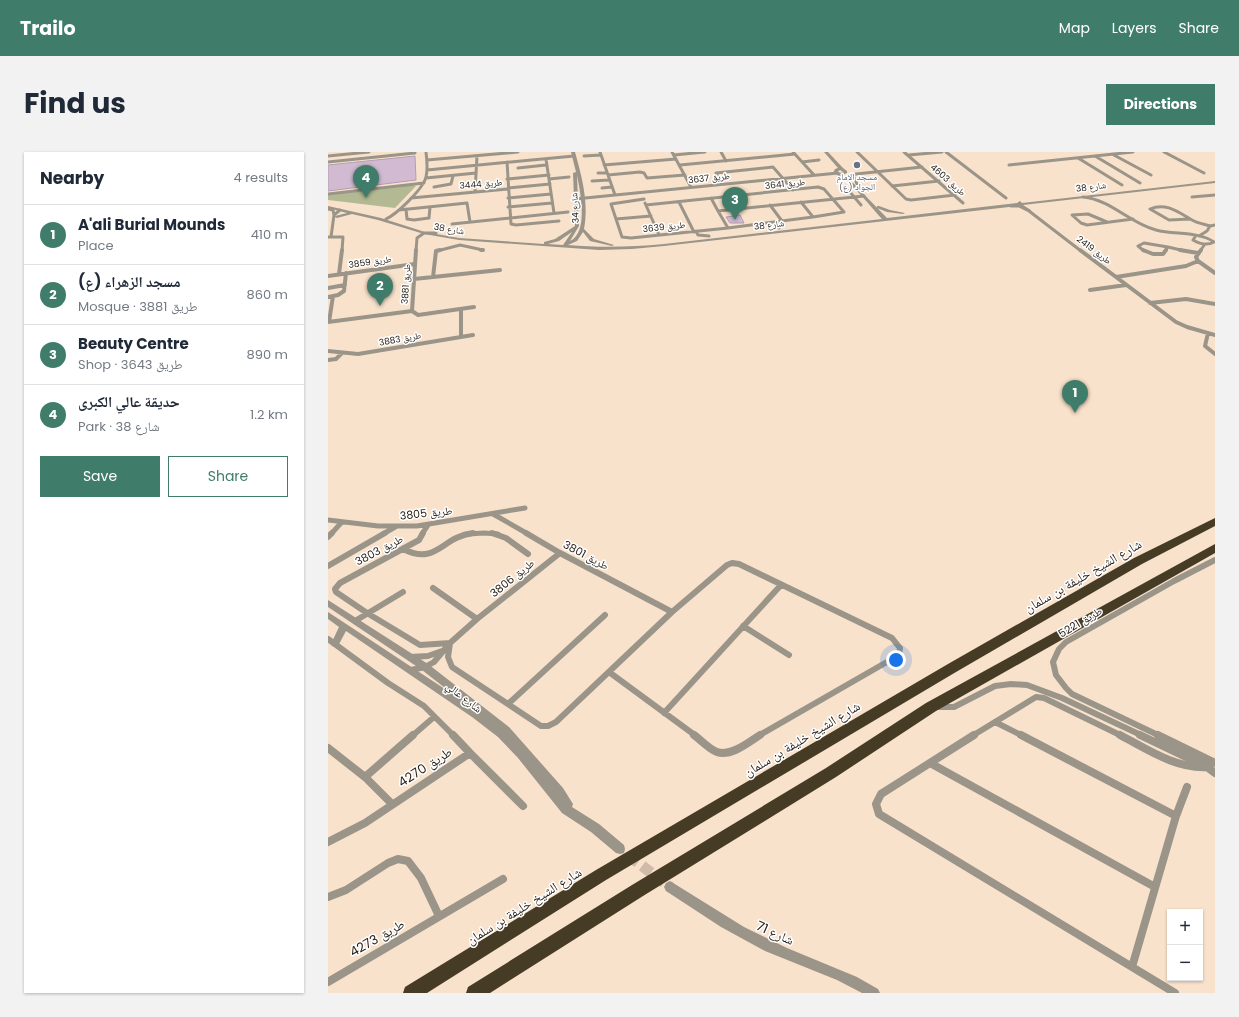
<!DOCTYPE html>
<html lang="en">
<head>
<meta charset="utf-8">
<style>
  :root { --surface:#fff; --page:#f2f2f3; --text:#1f2937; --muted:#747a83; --line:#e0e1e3; --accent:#3f7d6a }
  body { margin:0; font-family:Poppins,"Noto Naskh Arabic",sans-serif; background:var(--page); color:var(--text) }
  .controls { position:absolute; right:12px; bottom:12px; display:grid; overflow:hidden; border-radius:0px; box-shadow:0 1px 3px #0004 }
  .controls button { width:36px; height:36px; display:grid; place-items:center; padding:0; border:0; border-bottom:1px solid var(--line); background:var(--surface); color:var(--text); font:20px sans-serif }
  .you { position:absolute; left:568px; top:508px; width:14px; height:14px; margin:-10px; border:3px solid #fff; border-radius:50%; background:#1a73e8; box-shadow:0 0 0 6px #1a73e833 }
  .badge { display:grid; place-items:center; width:26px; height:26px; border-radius:50%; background:var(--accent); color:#fff; font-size:13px; font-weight:700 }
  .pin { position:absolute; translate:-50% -33px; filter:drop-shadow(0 1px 2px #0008) }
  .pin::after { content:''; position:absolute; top:21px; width:14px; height:12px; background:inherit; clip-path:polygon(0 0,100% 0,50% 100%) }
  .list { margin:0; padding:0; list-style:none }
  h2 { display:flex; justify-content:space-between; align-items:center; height:52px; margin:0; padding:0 16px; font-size:17px }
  h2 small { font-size:13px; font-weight:400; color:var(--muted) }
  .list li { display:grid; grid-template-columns:26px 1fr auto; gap:12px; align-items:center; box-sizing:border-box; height:60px; padding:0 16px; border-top:1px solid var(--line) }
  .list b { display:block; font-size:15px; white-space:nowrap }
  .list p { margin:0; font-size:13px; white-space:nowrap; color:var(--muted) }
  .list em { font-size:13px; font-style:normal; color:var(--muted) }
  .actions { display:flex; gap:8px; padding:12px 16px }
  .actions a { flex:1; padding:9px 0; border:1px solid var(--accent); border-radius:0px; text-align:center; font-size:14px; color:var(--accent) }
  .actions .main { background:var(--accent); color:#fff }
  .map { position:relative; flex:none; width:887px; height:841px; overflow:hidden; border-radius:0px }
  header { display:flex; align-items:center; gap:24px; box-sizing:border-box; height:56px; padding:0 20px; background:var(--accent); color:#fff }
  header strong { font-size:19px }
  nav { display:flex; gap:22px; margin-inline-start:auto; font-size:14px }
  .intro { display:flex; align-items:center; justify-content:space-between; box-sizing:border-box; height:96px; padding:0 24px }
  h1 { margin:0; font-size:28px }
  .button { padding:10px 18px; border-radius:0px; background:var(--accent); color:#fff; font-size:14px; font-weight:700 }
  main { display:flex; gap:24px; padding:0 24px }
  aside { flex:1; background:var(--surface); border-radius:0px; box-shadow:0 1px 3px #0004 }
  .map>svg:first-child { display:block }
</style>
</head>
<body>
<header>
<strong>Trailo</strong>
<nav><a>Map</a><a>Layers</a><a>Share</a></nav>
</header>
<div class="intro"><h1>Find us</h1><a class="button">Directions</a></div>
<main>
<aside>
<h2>Nearby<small>4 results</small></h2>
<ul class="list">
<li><span class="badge">1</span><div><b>A'ali Burial Mounds</b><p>Place</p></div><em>410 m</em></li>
<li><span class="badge">2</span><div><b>مسجد الزهراء (ع)</b><p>Mosque · طريق 3881</p></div><em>860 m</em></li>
<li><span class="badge">3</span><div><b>Beauty Centre</b><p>Shop · طريق 3643</p></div><em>890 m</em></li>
<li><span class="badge">4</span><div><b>حديقة عالي الكبرى</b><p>Park · شارع 38</p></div><em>1.2 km</em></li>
</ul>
<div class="actions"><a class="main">Save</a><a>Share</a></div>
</aside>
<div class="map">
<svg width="887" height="841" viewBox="0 0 887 841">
  <rect width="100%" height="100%" fill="#f9e2cb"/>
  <path fill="#b3ba93" d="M84,33L88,34L67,56L0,48V43Z"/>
  <path fill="#d2bbd2" stroke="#b29db2" d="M87,4L88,28L0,39V13Z
    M412,63L416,71H402L398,65Z"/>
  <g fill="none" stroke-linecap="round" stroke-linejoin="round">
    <path stroke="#cfbba7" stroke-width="11" stroke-dasharray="11 5.5" stroke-linecap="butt" d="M301,704L342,735"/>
    <path stroke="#9b9589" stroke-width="3" d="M272,0L287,43
      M344,0L363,35
      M393,0L398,9
      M465,0L486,23
      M529,0L578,47L583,48L627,43
      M576,0L635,51
      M618,0L678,46
      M836,0L876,21
      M784,2L823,23
      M346,3L377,0
      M581,3L614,0
      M0,4L41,0
      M256,4L273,3
      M767,4L812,31
      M750,6L794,33
      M218,7L226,61
      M99,8L190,0
      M0,10L87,1
      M179,10L183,72L188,73L231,69
      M474,10L491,8
      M276,13L348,7
      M352,13L467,2
      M681,13L805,0
      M190,16L218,13
      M99,18L246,4
      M270,21H279
      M280,23L312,20L316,21L319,26L357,23
      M98,26L148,21
      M179,27L221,23
      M221,27L241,25
      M264,29L281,28
      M394,32L388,21L445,15L465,38
      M529,32L525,23L528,22L594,15
      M525,33L521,39L533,53
      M564,34L611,29
      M106,35L123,32L125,24
      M180,36L222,32
      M274,36L284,35
      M147,40L149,4
      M0,42L96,31
      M755,45C784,48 801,71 828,78C846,83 870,79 886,90C879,94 872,92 865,88L867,85
      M864,45L887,43
      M83,46L180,37
      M180,46L223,42
      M383,46L390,59L536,44
      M247,47L510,21
      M316,47L283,52L294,85L303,86L400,76L390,59
      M351,50L366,80
      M317,51L331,83
      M318,53L490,35L496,37L516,60L485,65
      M442,53L454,69L451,76
      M683,54H691L701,59L753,99
      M180,55L224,51
      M0,57L5,58L6,63
      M78,57L79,67L86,68L101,66L102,55
      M71,58L139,51L142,70
      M58,67C69,62 95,37 98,25C100,17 99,8 98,0
      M288,67L323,64
      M862,67L841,68L822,57C838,50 850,60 864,68C869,71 876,72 882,74
      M779,70L760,62L744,63L753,71L759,73L805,67
      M124,72L240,60
      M400,76L485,65L473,50
      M368,79L370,83L381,84
      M871,84L879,79L882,74L887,73
      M0,85H15L14,99
      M3,85L6,63L12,58
      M840,95L857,99
      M88,99L89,86L96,81H108
      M109,99L132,93L155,98
      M816,99L810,94L816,91L840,95
      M837,99L840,95
      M872,99L877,92"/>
    <path stroke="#9b9589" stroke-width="4" d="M153,98H155
      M752,98L848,170L859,175L887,183
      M815,98L825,102H835L838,98
      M852,98L870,101
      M873,98L868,105L870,109L887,121
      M11,122L14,98
      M0,124L87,112
      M105,125L108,99L112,98
      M788,125L858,114L870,109
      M86,127L172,118
      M0,136L17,133
      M762,138L798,133
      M0,145L10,143L16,139L18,121
      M822,151L858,147L887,152
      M133,157V185
      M84,159L88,98
      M84,159L90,163L146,155
      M0,170L84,159
      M1,170L5,144
      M880,181L877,194L887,202
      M0,199L30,202L145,183
      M0,208L8,207L14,201"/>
    <path stroke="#9b9589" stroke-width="5" d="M165,362L200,382
      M0,368L50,374H89L197,356
      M3,382L13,371
      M55,382L69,374
      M94,382L100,373
      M140,382L156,381L170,382"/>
    <path stroke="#9b9589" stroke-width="6" d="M95,381L91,388L12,431L7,437L8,440L39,461L92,493L122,491L120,505L124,515L213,574H220L228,570L344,460L399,413L404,411L411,412L564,486L572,496L571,503L430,584
      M164,381L178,386L200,402
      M198,381L232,401L344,460
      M0,385L4,381
      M75,397C109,414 113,385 145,381
      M0,414L57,381
      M105,436L149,467
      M27,469L75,440
      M415,474L461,503
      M0,487L60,531L96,554L126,584
      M82,505L100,504L114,499
      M83,518L97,515L106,510L122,491L149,467L232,401
      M281,520L368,584
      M180,552L277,463
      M605,555H626L667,534L683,532L699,533L734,546L815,584
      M336,561L453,433
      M667,570L695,584
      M84,584L106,565
      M644,584L708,545L716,546L794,584
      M832,584L744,542L738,536L728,523L725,510L731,497L738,490L846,429L887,408"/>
    <path stroke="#9b9589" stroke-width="8" d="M125,583L142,601
      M366,583C373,588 381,597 389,600C403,605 421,590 432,583
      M646,583L553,642L548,652L551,662L847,841
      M693,583L848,664
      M792,583C819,597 848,617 879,615
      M812,583L879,615L887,621
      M830,583L887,611
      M0,596L37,625L64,652
      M602,611L827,735
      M37,625L85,583
      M0,690L37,671L142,601L195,654
      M0,745L18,738L60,711L70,707L80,709L93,726L111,764
      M804,815L848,664L859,635
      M0,830L175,727"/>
    <path fill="#9b9589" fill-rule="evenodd" d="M243,0H247C254,25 261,51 256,77L266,87L286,93L284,94L262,89L255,80L249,89L240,93C272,96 304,95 336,92L554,67C541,53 522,27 505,21L507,17L510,16L496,0H500L515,16L519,19V21L514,23L526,32L559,66L689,51L692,49L694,51L887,29V31L695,53L703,58V60H701L691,54L336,94L304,97L271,98L131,88L96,82L50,68L24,62L9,66L7,65V64L19,61L0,56V54L53,66L97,80L131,86L216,92V90L227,87L247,74L245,21L248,20ZM512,18L515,20L512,21L509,20ZM249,23C252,39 261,80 242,89L251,74ZM244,80L235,93L220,92L231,89Z
      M551,54L562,58L577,61L575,62L559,60L549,56V54Z
      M0,448L100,512L181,575L235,636L245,652L244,655L271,672L296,693L297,697L296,701L292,702L288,701L263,680L234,661L190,606L170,585L144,565L18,479L10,494L7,495L4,494L3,492L11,475L0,467V460L126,543L94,518L0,455Z
      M342,729L416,775L459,796L529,825L550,837L552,841H534L509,828L437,799L393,775L338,739L336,735L338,731Z"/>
    <path fill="#463b24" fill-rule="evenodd" d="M887,366V374L814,412L628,520L278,728L99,841H75L77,835L268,718L620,512L806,406Z
      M887,392V401L608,559L508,625L315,744L162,841H138L140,835L304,733L498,616L598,551Z"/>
  </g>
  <circle fill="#6b7280" stroke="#fff" stroke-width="1.5" cx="529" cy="13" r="4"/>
  <g text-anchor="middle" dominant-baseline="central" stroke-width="3" stroke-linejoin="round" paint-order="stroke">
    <g font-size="9" fill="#5b616d" stroke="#fff">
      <text x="529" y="25">مسجد الإمام<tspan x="529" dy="10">الجواد (ع)</tspan></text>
    </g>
    <g font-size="9" fill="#251d15" stroke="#fff">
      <text transform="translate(381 26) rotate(-6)">طريق 3637</text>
      <text transform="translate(620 28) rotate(41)">طريق 4603</text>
      <text transform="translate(153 32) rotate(-5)">طريق 3444</text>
      <text transform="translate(457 32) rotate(-6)">طريق 3641</text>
      <text transform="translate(763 35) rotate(-7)">شارع 38</text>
      <text transform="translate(247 56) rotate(-93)">شارع 34</text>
      <text transform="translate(441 73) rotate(-7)">شارع 38</text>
      <text transform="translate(336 75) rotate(-6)">طريق 3639</text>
      <text transform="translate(121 77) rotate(9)">شارع 38</text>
      <text transform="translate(766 98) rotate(37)">طريق 2419</text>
      <text transform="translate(42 110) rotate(-8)">طريق 3859</text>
      <text transform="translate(78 132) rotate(-86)">طريق 3881</text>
      <text transform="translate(72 187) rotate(-10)">طريق 3883</text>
    </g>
    <g font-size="11" fill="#251d15" stroke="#fff">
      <text transform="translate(98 361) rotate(-6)">طريق 3805</text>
      <text transform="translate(51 398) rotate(-28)">طريق 3803</text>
      <text transform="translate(258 403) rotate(28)">طريق 3801</text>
      <text transform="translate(184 426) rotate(-39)">طريق 3806</text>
      <text transform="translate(752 470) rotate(-31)">طريق 5221</text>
      <text transform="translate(136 545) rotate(38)">شارع عالي</text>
    </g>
    <g font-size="13" fill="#251d15" stroke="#fff">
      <text transform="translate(755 424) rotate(-30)">شارع الشيخ خليفة بن سلمان</text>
      <text transform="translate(474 587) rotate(-31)">شارع الشيخ خليفة بن سلمان</text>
      <text transform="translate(97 615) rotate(-33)">طريق 4270</text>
      <text transform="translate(196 754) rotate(-32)">شارع الشيخ خليفة بن سلمان</text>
      <text transform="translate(447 781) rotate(24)">شارع 71</text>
      <text transform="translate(49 786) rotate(-30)">طريق 4273</text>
    </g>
  </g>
</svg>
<div class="controls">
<button>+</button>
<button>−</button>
</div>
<div class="you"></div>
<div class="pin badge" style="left:747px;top:261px">1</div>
<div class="pin badge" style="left:52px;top:154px">2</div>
<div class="pin badge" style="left:407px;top:68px">3</div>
<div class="pin badge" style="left:38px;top:46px">4</div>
</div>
</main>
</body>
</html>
